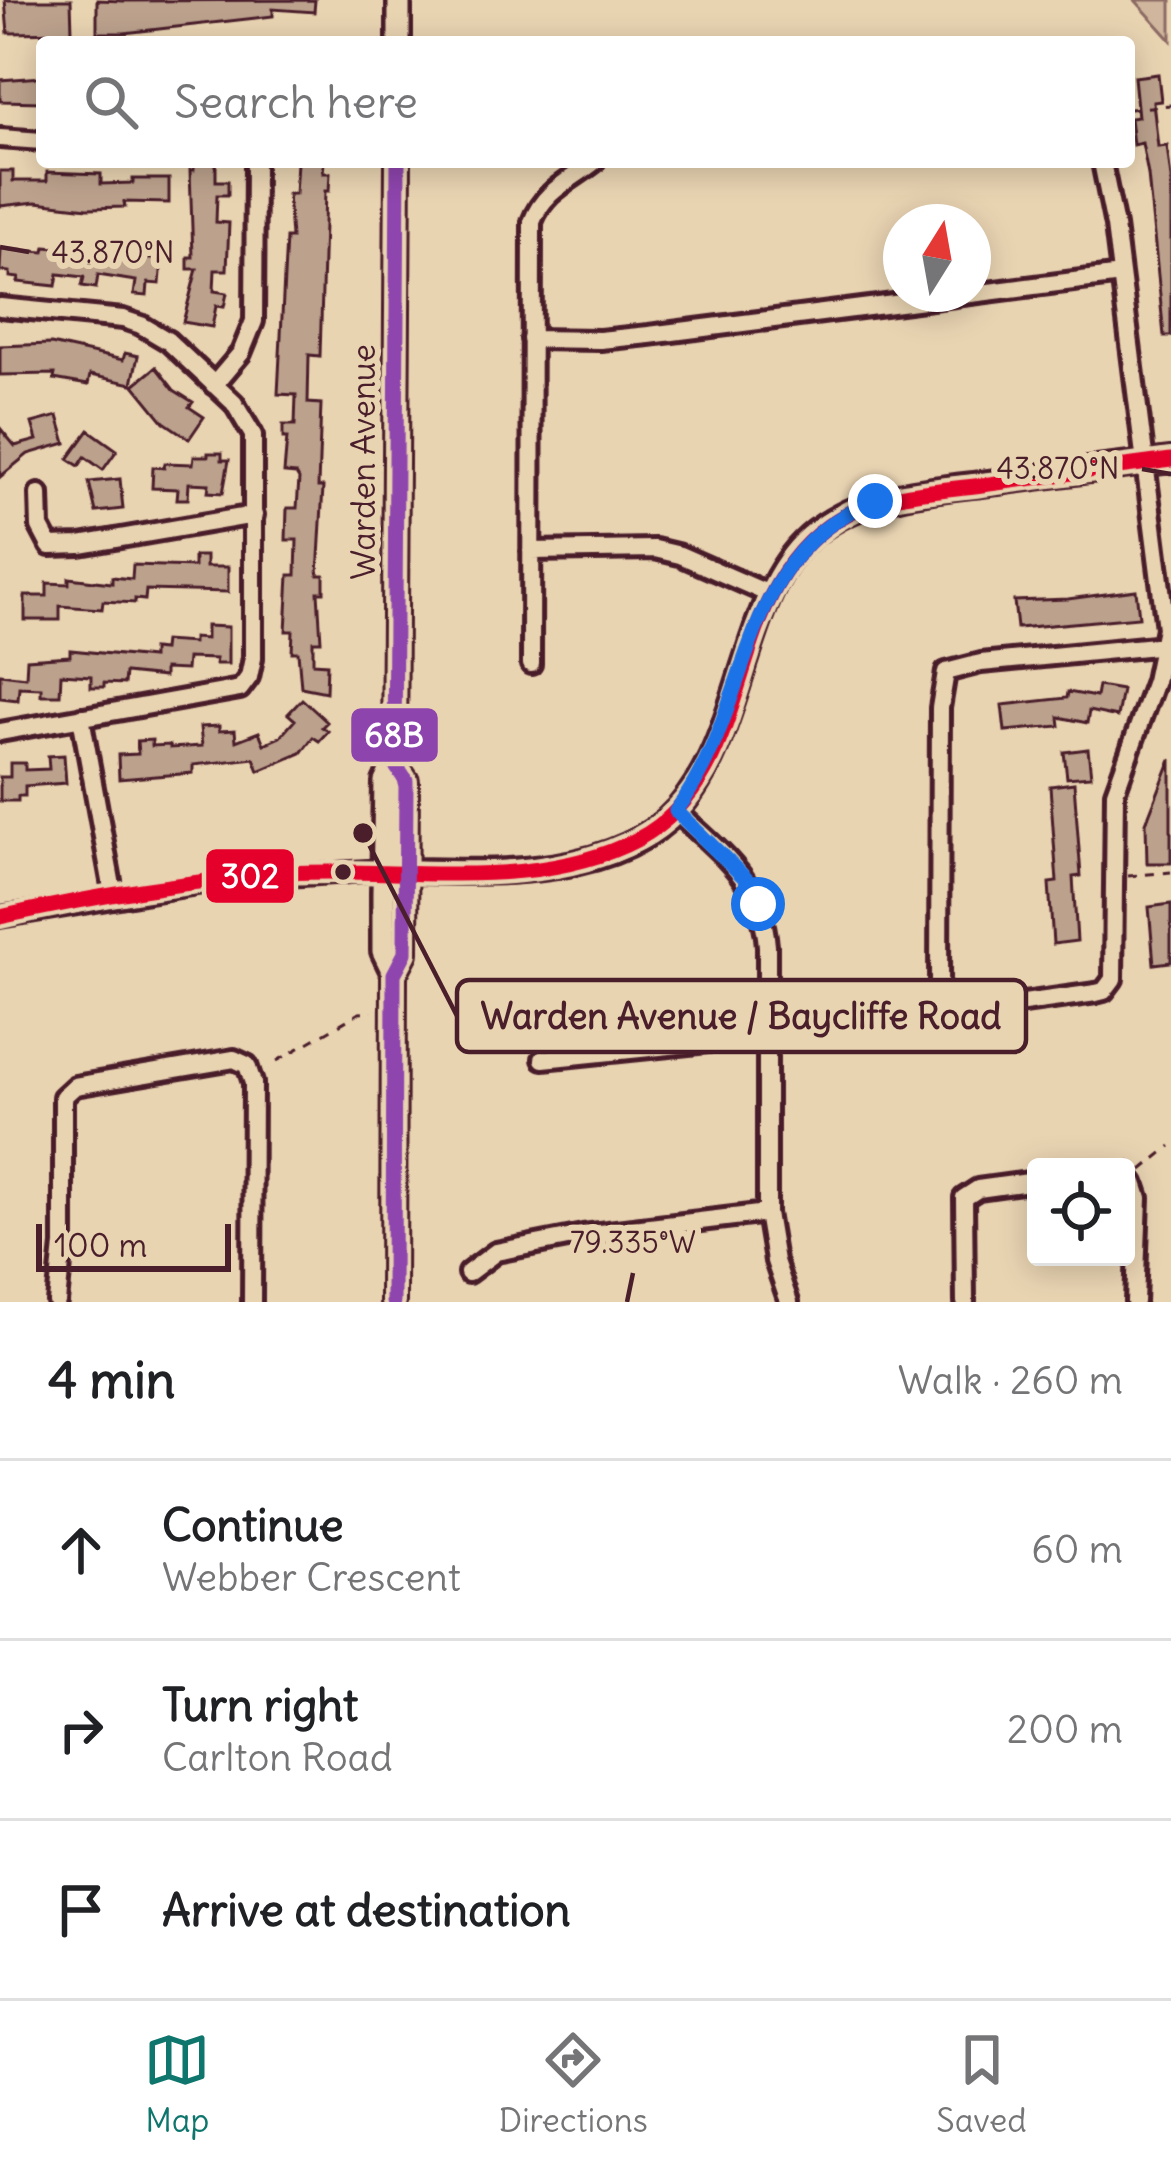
<!DOCTYPE html>
<html lang="en">
<head>
<meta charset="utf-8">
<style>
  :root { --surface:#fff; --page:#f6f6f6; --text:#202124; --muted:#757577; --line:#e0e0e0; --accent:#0f766e }
  body { margin:0; font-family:Delius,sans-serif; background:var(--page); color:var(--text) }
  .controls { position:absolute; right:36px; bottom:36px; display:grid; overflow:hidden; border-radius:12px; box-shadow:0 6px 30px #0003 }
  .controls button { width:108px; height:108px; display:grid; place-items:center; padding:0; border:0; border-bottom:3px solid var(--line); background:var(--surface); color:var(--text); font:60px sans-serif }
  .compass { position:absolute; left:883px; top:204px; width:108px; height:108px; border-radius:50%; background:var(--surface); box-shadow:0 6px 30px #0003; rotate:11deg }
  .scale { position:absolute; left:36px; bottom:30px; width:195px; box-sizing:border-box; padding-left:12px; border:6px solid #4a1f2b; border-top:0; font-size:33px; line-height:42px; white-space:nowrap; color:#4a1f2b; -webkit-text-stroke:9px #e9d4b2; paint-order:stroke }
  .stop { position:absolute; width:36px; height:36px; margin:-27px; border:9px solid #1a73e8; border-radius:50%; background:#fff }
  .stop.end { background:#1a73e8; border-color:#fff; box-shadow:0 3px 12px #0008 }
  .list { margin:0; padding:0; list-style:none }
  h2 { display:flex; justify-content:space-between; align-items:center; height:156px; margin:0; padding:0 48px; font-size:51px }
  h2 small { font-size:39px; font-weight:400; color:var(--muted) }
  .list li { display:grid; grid-template-columns:78px 1fr auto; gap:36px; align-items:center; box-sizing:border-box; height:180px; padding:0 48px; border-top:3px solid var(--line) }
  .list b { display:block; font-size:45px; white-space:nowrap }
  .list p { margin:0; font-size:39px; white-space:nowrap; color:var(--muted) }
  .list em { font-size:39px; font-style:normal; color:var(--muted) }
  .icon { flex:none; width:66px; height:66px; fill:none; stroke:currentColor; stroke-width:2; stroke-linecap:round; stroke-linejoin:round }
  .map { position:relative; flex:none; width:1171px; height:1302px; overflow:hidden }
  .search { position:absolute; background:var(--surface); box-shadow:0 6px 30px #0003; left:36px; right:36px; top:36px; height:132px; display:flex; align-items:center; gap:30px; box-sizing:border-box; padding:0 42px; border-radius:12px; color:var(--muted); font-size:45px }
  .sheet { height:696px; background:var(--surface) }
  nav { display:flex; justify-content:space-around; align-items:center; box-sizing:border-box; height:168px; border-top:3px solid var(--line); background:var(--surface); font-size:33px; color:var(--muted) }
  nav a { display:grid; justify-items:center; gap:6px }
  nav .on { color:var(--accent) }
  .map>svg:first-child { display:block }
</style>
</head>
<body>
<div class="map">
<svg width="1171" height="1302" viewBox="0 0 1171 1302">
  <rect width="100%" height="100%" fill="#e9d4b2"/>
  <filter id="ink" filterUnits="userSpaceOnUse"><feTurbulence type="fractalNoise" baseFrequency=".00833" numOctaves="2"/><feDisplacementMap in="SourceGraphic" scale="24" xChannelSelector="R" yChannelSelector="G"/><feConvolveMatrix kernelMatrix="1 2 1 2 8 2 1 2 1" color-interpolation-filters="sRGB"/></filter>
  <g filter="url(#ink)">
    <path fill="#cfb69c" stroke="#8c6a64" stroke-width="3" d="M1135,0H1171V40Z"/>
    <path fill="#bca28d" stroke="#4a1f2b" stroke-width="3" d="M5,0H71L72,32L8,33Z
      M97,0L124,1L315,0L314,12L273,9V16L124,33H97Z
      M1158,74L1161,101L1153,102L1158,147L1167,146L1171,179V336H1164L1148,175L1142,143L1133,145L1130,118L1138,117L1134,77Z
      M42,77V102L0,101V80Z
      M194,162H216V181H228V195H217L216,222L229,223L227,270H215L214,291L227,293L224,307L216,306L212,327L183,322L197,269H188V257H193L190,170H194Z
      M297,162H324L323,173H330L329,191H325L320,356L309,355L308,403L321,404L318,487H323L318,575H324V592H318L321,641H313V663L327,664L326,692L301,687L298,652H292L293,631H286L289,575H296L297,540H286L287,508H297L299,479L296,474L284,473L287,438H283V425H295L296,395L278,394L286,238H291L288,194H295Z
      M0,171H13V181H47V172L101,174V184L133,183V179H169V203L124,202L125,207L88,208L36,202L0,206Z
      M45,247L151,256L150,259L162,260L160,284L148,283L147,296L134,295L136,281L129,280L98,275L96,288L82,286L84,277L58,274L56,286L18,282L19,278L10,277V272L0,271L1,249L44,252Z
      M51,344L123,360L125,353L138,356L132,384L90,375L88,385L54,379L55,374L0,375V346Z
      M156,367L174,390L193,402L189,407L204,417L189,439L164,422L134,385Z
      M58,416L66,443L28,454L0,477V428L15,446L37,440L32,423Z
      M89,430L117,450L103,470L85,457L79,466L68,459Z
      M208,453H222V460H229L223,493L208,492L209,484L189,483L188,499H177L178,489L152,488L153,467L164,468L165,463L193,464L194,456H208Z
      M120,479L123,509L96,512L89,482Z
      M194,556H206V567H228V592L146,590L145,600L135,599V603L103,601L102,609L60,606V620H25V596H47V583L69,584V578L112,583V577L132,579L133,565L194,567Z
      M1136,590L1139,617L1017,628L1014,601L1068,599Z
      M206,626L228,627V664H215L216,659L187,658L186,670L164,669V677L125,673L124,684L104,683V687H91V676L61,674L60,695H41V688L19,687L18,700L0,698V674L26,677L27,659L70,656V650L152,658V649L163,650L164,641L193,643V638L206,639Z
      M1098,686L1122,690L1117,717L1089,711L1087,723L1059,717L1060,726L1005,731L1002,705L1067,698L1068,692L1096,697Z
      M302,699L327,722L322,727L328,731L319,741L313,737L301,753L259,771L254,758L193,765V773L119,779L118,755L138,754L137,741L152,740V746L170,745V748L202,746L200,727L219,726V731L235,730L236,741L259,732L264,744L280,737L295,720L288,714Z
      M1088,749L1091,776L1067,778L1064,752Z
      M64,755L66,783L25,786V796H18V801H0V777H10V763H25V770L49,769L48,756Z
      M1171,759V863H1147L1146,823Z
      M1074,783L1081,876L1073,877L1077,941L1053,944L1049,883L1057,882L1050,786Z
      M1171,904V962L1154,964L1149,907Z"/>
    <g fill="none" stroke-linecap="round" stroke-linejoin="round">
      <g stroke="#4a1f2b" stroke-width="26">
        <path id="minor" d="M0,138L42,141
          M1102,162L1115,226L1166,628L1155,681L1115,792L1113,979L1104,991L1096,993L966,1011L949,1009L941,1000L939,987L940,708L946,672L981,663L1165,645
          M0,307L123,319L141,325L168,341L234,403L253,435V658L249,677L240,689L0,732
          M531,339L600,340L649,335L1121,275
          M214,385L241,353L254,321L255,162
          M39,494L40,527L50,546L80,545L254,515
          M531,551L655,549L680,555L769,594
          M531,664L532,222C544,190 570,181 594,162
          M81,717L114,897
          M676,811C721,853 762,881 767,946V1213L775,1261L789,1302
          M0,917L221,880L384,870
          M543,1059L766,1036
          M1126,1173L1134,1183L1139,1198L1135,1302
          M468,1273L496,1252L583,1235L767,1213
          M57,1302L63,1245V1097L75,1086L234,1059L247,1065L253,1083L252,1302
          M965,1302L964,1198L978,1189L1036,1181"/>
      </g>
      <g stroke="#4a1f2b" stroke-width="30">
        <path id="major" d="M399,42V0
          M384,870C476,872 612,884 679,808C717,764 731,703 749,650C763,607 779,561 816,532C868,492 935,490 998,482C1056,474 1113,467 1171,460
          M394,974L383,951V893L385,782L394,763L398,162
          M393,1302L394,974L405,953L406,781L394,763"/>
      </g>
      <path stroke="#4a1f2b" stroke-width="3" stroke-dasharray="9 9" stroke-linecap="butt" d="M1129,109L1171,105
        M1128,876L1171,872
        M277,1061L359,1013L372,1012
        M1142,1170L1171,1146"/>
      <use href="#minor" stroke="#e9d4b2" stroke-width="16"/>
      <use href="#major" stroke="#e9d4b2" stroke-width="21"/>
      <g stroke="#e9d4b2" stroke-width="24">
        <path id="bus-1" d="M0,917C89,897 197,879 288,873C401,866 534,894 638,839C766,771 715,583 849,513C889,492 937,491 982,485C1045,477 1108,468 1171,460"/>
      </g>
      <g stroke="#e9d4b2" stroke-width="24">
        <path id="bus-2" d="M393,1302L394,974L405,953L406,781L394,763L398,162"/>
      </g>
      <use href="#bus-1" stroke="#e4002b" stroke-width="15"/>
      <use href="#bus-2" stroke="#8e44ad" stroke-width="15"/>
    </g>
  </g>
  <g fill="none" stroke-linecap="round" stroke-linejoin="round" filter="url(#ink)">
    <path stroke="#1a73e8" stroke-width="15" d="M758,904L747,880L676,811C754,708 737,551 875,501"/>
  </g>
  <path fill="none" stroke="#4a1f2b" stroke-width="4.5" d="M0,247L29,252M1142,469L1171,474M627,1302L633,1273"/>
  <circle fill="#4a1f2b" stroke="#e9d4b2" stroke-width="4.5" cx="343" cy="872" r="10"/>
  <g text-anchor="middle" dominant-baseline="central" stroke-width="12" stroke-linejoin="round" paint-order="stroke">
    <g font-size="33" fill="#4a1f2b" stroke="#e9d4b2">
      <text transform="translate(363 462) rotate(-90)">Warden Avenue</text>
    </g>
  </g>
  <g font-size="30" text-anchor="middle" fill="#4a1f2b" stroke="#e9d4b2" stroke-width="12" stroke-linejoin="round" paint-order="stroke">
    <text x="113" y="263">43.870°N</text>
    <text x="1058" y="479">43.870°N</text>
    <text x="633" y="1253">79.335°W</text>
  </g>
  <path fill="none" stroke="#4a1f2b" stroke-width="4.5" d="M363 833L457 1016"/>
  <circle fill="#4a1f2b" stroke="#e9d4b2" stroke-width="4.5" cx="363" cy="833" r="12"/>
  <rect fill="#e9d4b2" stroke="#4a1f2b" stroke-width="4.5" x="457" y="980" width="569" height="72" rx="12"/>
  <g font-size="36" text-anchor="middle" font-weight="bold" fill="#4a1f2b">
    <text x="741" y="1029">Warden Avenue / Baycliffe Road</text>
  </g>
  <g stroke="#e9d4b2" stroke-width="4.5">
    <rect x="349" y="706" width="91" height="58" rx="12" fill="#8e44ad"/>
    <rect x="204" y="847" width="92" height="58" rx="12" fill="#e4002b"/>
  </g>
  <g font-size="33" text-anchor="middle" font-weight="bold" fill="#fff">
    <text x="394" y="747">68B</text>
    <text x="250" y="888">302</text>
  </g>
</svg>
<div class="controls">
<button><svg class="icon" aria-label="locate" viewBox="0 0 24 24"><circle cx="12" cy="12" r="6"/><path d="M12 2v4M12 18v4M2 12h4M18 12h4"/></svg></button>
</div>
<svg class="compass" viewBox="-18 -18 36 36"><path d="M0-13l5 13h-10z" fill="#e53935"/><path d="M0 13l5-13h-10z" fill="#757577"/></svg>
<div class="scale">100 m</div>
<div class="stop" style="left:758px;top:904px"></div>
<div class="stop end" style="left:875px;top:501px"></div>
<div class="search"><svg class="icon" aria-label="search" viewBox="0 0 24 24"><circle cx="10" cy="10" r="6"/><path d="M15 15l6 6"/></svg>Search here</div>
</div>
<section class="sheet">
<h2>4 min<small>Walk · 260 m</small></h2>
<ul class="list">
<li><svg class="icon" aria-label="ahead" viewBox="0 0 24 24"><path d="M12 20V5M6 11l6-6 6 6"/></svg><div><b>Continue</b><p>Webber Crescent</p></div><em>60 m</em></li>
<li><svg class="icon" aria-label="right" viewBox="0 0 24 24"><path d="M7 20v-9h11M14 6l5 5-5 5"/></svg><div><b>Turn right</b><p>Carlton Road</p></div><em>200 m</em></li>
<li><svg class="icon" aria-label="arrive" viewBox="0 0 24 24"><path d="M6 21V4h12l-3 4 3 4H6"/></svg><div><b>Arrive at destination</b></div></li>
</ul>
</section>
<nav>
<a class="on"><svg class="icon" aria-label="map" viewBox="0 0 24 24"><path d="M3 6l6-2 6 2 6-2v14l-6 2-6-2-6 2zM9 4v14M15 6v14"/></svg>Map</a>
<a><svg class="icon" aria-label="directions" viewBox="0 0 24 24"><path d="M12 3l9 9-9 9-9-9zM9 14v-3h6M13 9l2 2-2 2"/></svg>Directions</a>
<a><svg class="icon" aria-label="saved" viewBox="0 0 24 24"><path d="M7 4h10v16l-5-4-5 4z"/></svg>Saved</a>
</nav>
</body>
</html>
